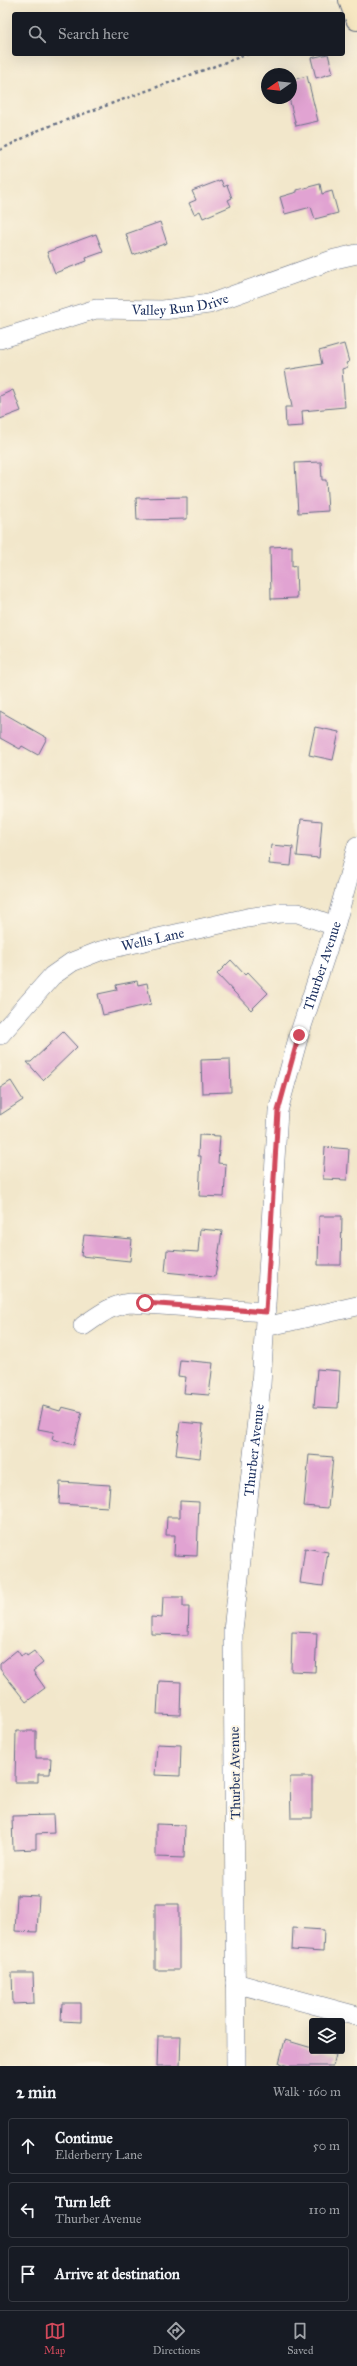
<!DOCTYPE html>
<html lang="en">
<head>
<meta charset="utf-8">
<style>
  :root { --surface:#171b24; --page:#242831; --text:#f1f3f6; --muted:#9ea1a6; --line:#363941; --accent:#d1495b }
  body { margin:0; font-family:"IM FELL Great Primer",serif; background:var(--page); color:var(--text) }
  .controls { position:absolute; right:12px; bottom:12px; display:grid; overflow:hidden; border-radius:4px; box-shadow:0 4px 16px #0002 }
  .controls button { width:36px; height:36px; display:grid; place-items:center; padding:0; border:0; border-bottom:1px solid var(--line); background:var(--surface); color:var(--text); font:20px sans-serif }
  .compass { position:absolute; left:261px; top:68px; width:36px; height:36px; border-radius:50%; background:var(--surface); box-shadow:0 4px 16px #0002; rotate:256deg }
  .stop { position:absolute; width:12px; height:12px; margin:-9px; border:3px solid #d1495b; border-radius:50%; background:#fff }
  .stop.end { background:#d1495b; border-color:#fff; box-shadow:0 1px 4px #0008 }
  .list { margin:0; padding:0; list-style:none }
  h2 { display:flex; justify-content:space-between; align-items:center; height:52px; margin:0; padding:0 16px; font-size:17px }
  h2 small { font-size:13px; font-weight:400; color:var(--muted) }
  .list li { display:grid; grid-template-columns:26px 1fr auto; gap:12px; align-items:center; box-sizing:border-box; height:56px; margin:0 8px 8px; padding:0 8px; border:1px solid var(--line); border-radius:4px }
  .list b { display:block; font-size:15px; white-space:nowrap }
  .list p { margin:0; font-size:13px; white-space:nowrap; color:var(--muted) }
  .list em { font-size:13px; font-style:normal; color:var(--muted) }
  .icon { flex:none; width:22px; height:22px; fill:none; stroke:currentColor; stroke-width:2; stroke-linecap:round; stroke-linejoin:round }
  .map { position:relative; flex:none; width:357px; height:2066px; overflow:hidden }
  .search { position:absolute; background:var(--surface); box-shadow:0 4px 16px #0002; left:12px; right:12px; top:12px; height:44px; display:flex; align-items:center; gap:10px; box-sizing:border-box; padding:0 14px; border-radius:4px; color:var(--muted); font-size:15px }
  .sheet { height:244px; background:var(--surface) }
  nav { display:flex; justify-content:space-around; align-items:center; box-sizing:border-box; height:56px; border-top:1px solid var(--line); background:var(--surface); font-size:11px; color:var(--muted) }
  nav a { display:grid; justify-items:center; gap:2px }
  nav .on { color:var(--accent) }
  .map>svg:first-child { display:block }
</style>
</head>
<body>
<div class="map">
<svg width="357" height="2066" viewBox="0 0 357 2066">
  <rect width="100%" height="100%" fill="#fcf5e5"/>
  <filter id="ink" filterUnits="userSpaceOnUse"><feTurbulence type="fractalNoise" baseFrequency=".025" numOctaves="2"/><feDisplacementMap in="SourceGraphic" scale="8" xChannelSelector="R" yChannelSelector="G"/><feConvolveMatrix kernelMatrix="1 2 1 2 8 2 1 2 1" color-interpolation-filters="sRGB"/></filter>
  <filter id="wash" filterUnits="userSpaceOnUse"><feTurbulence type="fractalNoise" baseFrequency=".012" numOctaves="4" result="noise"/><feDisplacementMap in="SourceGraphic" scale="16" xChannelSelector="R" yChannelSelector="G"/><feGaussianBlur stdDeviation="0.9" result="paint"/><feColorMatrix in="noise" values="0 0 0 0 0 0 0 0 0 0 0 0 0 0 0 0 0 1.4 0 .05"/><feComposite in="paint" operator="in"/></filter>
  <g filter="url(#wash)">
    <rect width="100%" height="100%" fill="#f2e7cb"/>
    <g id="blocks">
      <path fill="#e1a3d2" d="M328,54L333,73L316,78L311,58Z
        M307,76L318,121L296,126L289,98H291V80Z
        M221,180L224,187L227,185L232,198L228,200L231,206L203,218L200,211L194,214L189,203L196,200L192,191Z
        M320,184L322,194L332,191L338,213L315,219L311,207L285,214L280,197L297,192V190Z
        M160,222L167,243L133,255L126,234Z
        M96,234L103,252L86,258L87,261L55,273L47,252Z
        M344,344L349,362L346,363L348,367L342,369L345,407L302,411L303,426L286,427L285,407H292L285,370L322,364L319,351Z
        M13,390L21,411L0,419V396Z
        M321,462L322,480H326L328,511L298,513L295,463Z
        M187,497V519L137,520L136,498Z
        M292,546V567L296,566L297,598L271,599L270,547Z
        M0,711L47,738L38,755L22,746L20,749L0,738Z
        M315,727L339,732L333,760L309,755Z
        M301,819L322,821L319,858L297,856Z
        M271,845L293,847L291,866L269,864Z
        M231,960L245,975L248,972L268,993L251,1010L217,974Z
        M137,981L138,985L147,983L151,1004L103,1015L98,994L117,990L116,985Z
        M63,1032L77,1047L43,1080L27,1062H31Z
        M230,1059L231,1092L202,1093L201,1060Z
        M11,1081L23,1100L0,1115V1088Z
        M199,1135L220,1136L218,1163L226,1164L224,1197L199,1196L201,1156H198Z
        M325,1147L349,1149L347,1180L323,1179Z
        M319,1216H342L341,1265H318Z
        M200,1229L222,1231L215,1277L165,1272L167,1250L198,1252Z
        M84,1235L132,1239L130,1261L81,1256Z
        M180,1360L213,1363L209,1395L184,1393L186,1377L178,1376Z
        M317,1369L340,1371L338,1408L314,1407Z
        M43,1406L60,1411L62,1407L82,1412L74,1445L52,1439L54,1432L38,1429Z
        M180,1422L203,1424L200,1458L176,1455Z
        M309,1455L333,1457L328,1508L304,1506Z
        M60,1482L110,1485L108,1507L59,1504Z
        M180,1501L199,1502L197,1556L174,1555L175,1535H166L167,1517H180Z
        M305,1548L328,1552L323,1586L300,1583Z
        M163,1597H183V1607H189L188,1635L151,1634V1617L162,1618Z
        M292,1632L317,1633L315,1672L291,1671Z
        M17,1650L21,1656L25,1653L27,1656L34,1651L43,1663L33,1671L45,1688L26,1702L0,1669V1664Z
        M159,1681L181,1682L180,1715L157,1714Z
        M16,1731H36V1758H51L50,1774H38V1782H15Z
        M157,1744L181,1745L180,1776L155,1775Z
        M290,1777H312V1818H291Z
        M53,1815L54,1833L36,1834V1849L13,1850L12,1816Z
        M156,1824L185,1825L184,1858L156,1857Z
        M17,1895L39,1896L37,1932L15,1931Z
        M155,1904H179V1970H155Z
        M293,1928L324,1930L323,1952L292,1950Z
        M12,1973H33L34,2003L13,2004Z
        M62,2003H81V2022L61,2021Z
        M158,2036H181L180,2066H157Z
        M285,2040L312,2048V2051H324L336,2055L333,2066H289L279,2063Z"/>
    </g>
  </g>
  <g filter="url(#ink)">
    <use href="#blocks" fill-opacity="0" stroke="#666f84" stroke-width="1"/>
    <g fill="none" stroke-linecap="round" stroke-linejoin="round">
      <g stroke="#666f84" stroke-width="20">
        <g id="street">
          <path id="s1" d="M0,339L96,309L163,310L209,304L335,259L357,254"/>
          <path id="s2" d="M0,1035L52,976L72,962L100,951L247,918L280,913H298L335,926"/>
          <path d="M83,1326C99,1315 111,1305 130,1303L266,1312"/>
          <path d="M265,1327L357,1306"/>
          <path d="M235,1983L357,2016"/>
          <path id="s3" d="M236,2066L233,1630L261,1385L278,1111L299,1035L335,926L357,846"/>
        </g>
      </g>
      <g stroke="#666f84" stroke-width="24">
        <path id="secondary" d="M350,0L357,19"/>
      </g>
      <path stroke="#666f84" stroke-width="2.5" stroke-dasharray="3 3" stroke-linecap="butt" d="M0,150L39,130L248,54"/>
      <use href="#street" stroke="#fff" stroke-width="19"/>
      <use href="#secondary" stroke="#f7e8c3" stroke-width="22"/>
    </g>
  </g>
  <g fill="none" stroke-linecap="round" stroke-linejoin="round" filter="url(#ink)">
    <path stroke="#d1495b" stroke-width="5" d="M145,1303L266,1312L278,1111L299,1035"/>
  </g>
  <g text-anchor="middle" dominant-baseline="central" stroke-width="4" stroke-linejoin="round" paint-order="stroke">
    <g font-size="14" fill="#1b2f5e" stroke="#fcf5e5">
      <text stroke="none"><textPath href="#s1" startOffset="185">Valley Run Drive</textPath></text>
      <text stroke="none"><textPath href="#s2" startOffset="187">Wells Lane</textPath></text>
      <text stroke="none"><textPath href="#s3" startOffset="1109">Thurber Avenue</textPath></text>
      <text stroke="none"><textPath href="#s3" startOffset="617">Thurber Avenue</textPath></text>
      <text transform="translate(235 1773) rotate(-91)">Thurber Avenue</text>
    </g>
  </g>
</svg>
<div class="controls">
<button><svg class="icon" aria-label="layers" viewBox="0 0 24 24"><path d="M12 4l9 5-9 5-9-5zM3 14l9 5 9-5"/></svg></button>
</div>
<svg class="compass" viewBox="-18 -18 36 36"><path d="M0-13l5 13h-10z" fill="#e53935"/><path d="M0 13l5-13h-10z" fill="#9ea1a6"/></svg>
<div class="stop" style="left:145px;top:1303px"></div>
<div class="stop end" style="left:299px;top:1035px"></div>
<div class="search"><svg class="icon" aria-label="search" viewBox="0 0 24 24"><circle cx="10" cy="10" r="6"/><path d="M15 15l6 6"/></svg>Search here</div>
</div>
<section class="sheet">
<h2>2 min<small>Walk · 160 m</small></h2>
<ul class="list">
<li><svg class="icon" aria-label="ahead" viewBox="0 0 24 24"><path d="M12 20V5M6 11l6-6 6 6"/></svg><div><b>Continue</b><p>Elderberry Lane</p></div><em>50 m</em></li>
<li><svg class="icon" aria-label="left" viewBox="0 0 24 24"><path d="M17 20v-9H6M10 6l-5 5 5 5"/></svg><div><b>Turn left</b><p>Thurber Avenue</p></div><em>110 m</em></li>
<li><svg class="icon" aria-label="arrive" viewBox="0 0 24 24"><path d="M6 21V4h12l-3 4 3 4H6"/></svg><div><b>Arrive at destination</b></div></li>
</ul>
</section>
<nav>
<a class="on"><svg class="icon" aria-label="map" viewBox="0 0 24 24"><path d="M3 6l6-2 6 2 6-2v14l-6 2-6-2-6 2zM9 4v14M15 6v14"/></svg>Map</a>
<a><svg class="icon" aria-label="directions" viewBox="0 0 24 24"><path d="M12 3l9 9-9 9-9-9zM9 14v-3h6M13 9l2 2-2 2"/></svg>Directions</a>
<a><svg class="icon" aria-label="saved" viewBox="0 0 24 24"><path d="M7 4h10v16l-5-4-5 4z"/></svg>Saved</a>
</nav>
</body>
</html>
